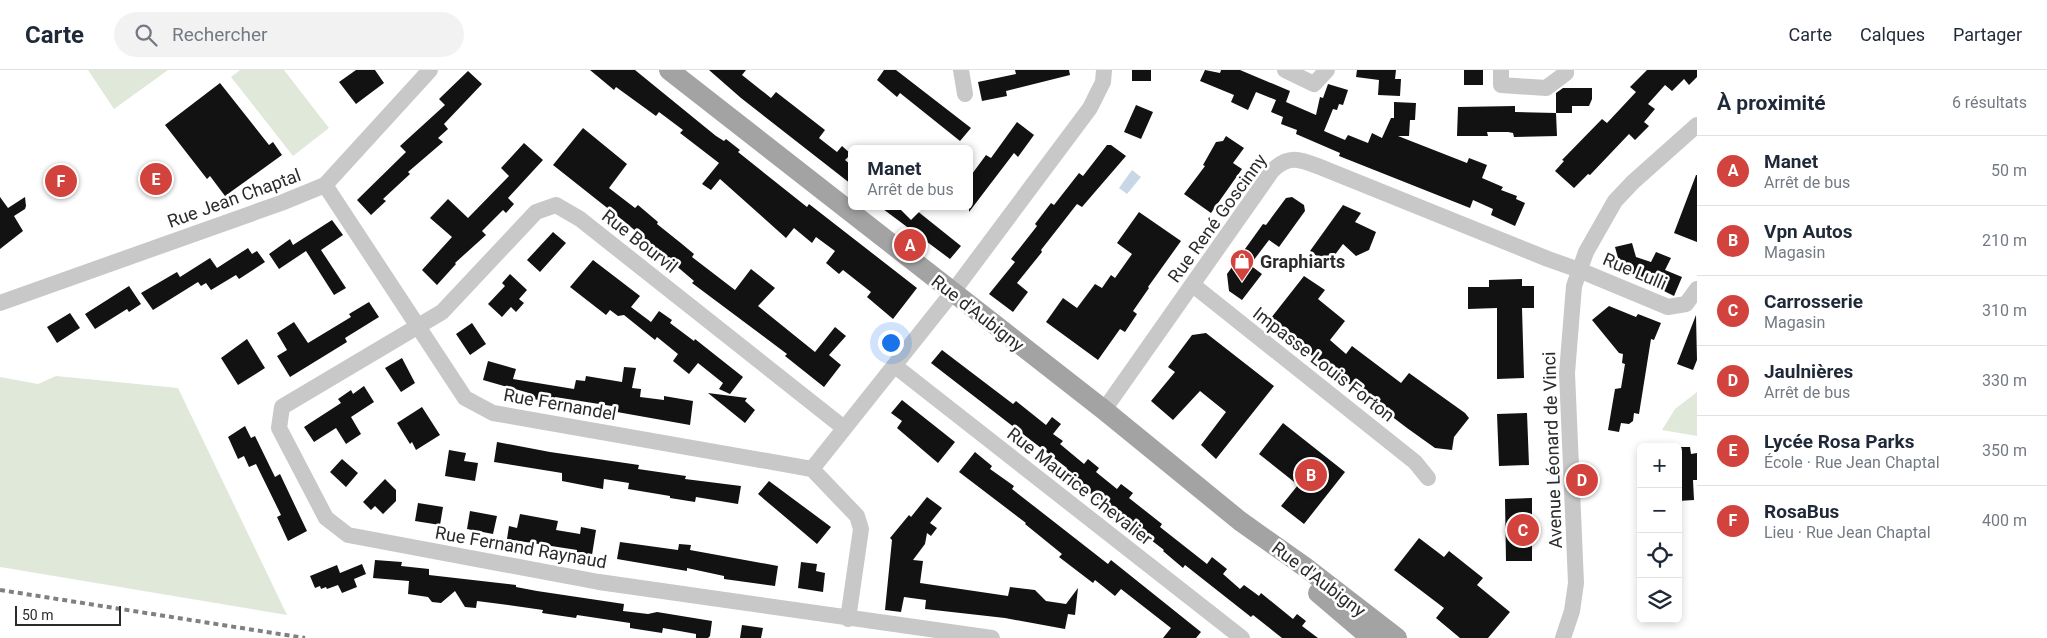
<!DOCTYPE html>
<html lang="fr">
<head>
<meta charset="utf-8">
<style>
  :root { --surface:#fff; --page:#f2f2f3; --text:#1f2937; --muted:#747a83; --line:#e0e1e3; --accent:#d2433e }
  body { margin:0; font-family:Roboto,sans-serif; background:var(--page); color:var(--text) }
  .controls { position:absolute; right:15px; bottom:15px; display:grid; overflow:hidden; border-radius:8px; box-shadow:0 2px 8px #0003 }
  .controls button { width:45px; height:45px; display:grid; place-items:center; padding:0; border:0; border-bottom:1px solid var(--line); background:var(--surface); color:var(--text); font:25px sans-serif }
  .scale { position:absolute; left:15px; bottom:12px; width:106px; box-sizing:border-box; padding-left:5px; border:2px solid #2b2b2b; border-top:0; font-size:14px; line-height:18px; white-space:nowrap; color:#2b2b2b; -webkit-text-stroke:4px #fff; paint-order:stroke }
  .you { position:absolute; left:890px; top:272px; width:18px; height:18px; margin:-12px; border:4px solid #fff; border-radius:50%; background:#1a73e8; box-shadow:0 0 0 8px #1a73e833 }
  .badge { display:grid; place-items:center; width:32px; height:32px; border-radius:50%; background:var(--accent); color:#fff; font-size:16px; font-weight:700 }
  .pin { position:absolute; translate:-50% -50%; border:2px solid #fff; box-shadow:0 1px 5px #0006 }
  .popup { position:absolute; left:848px; top:75px; width:125px; height:65px; box-sizing:border-box; display:grid; place-content:center; border-radius:8px; background:var(--surface); filter:drop-shadow(0 1px 4px #0005); font-size:16px; white-space:nowrap; color:var(--muted) }
  .popup b { font-size:19px; color:var(--text) }
  .popup::after { content:''; position:absolute; left:50%; top:100%; margin-left:-10px; border:10px solid transparent; border-top-color:var(--surface) }
  .list { margin:0; padding:0; list-style:none }
  h2 { display:flex; justify-content:space-between; align-items:center; height:65px; margin:0; padding:0 20px; font-size:21px }
  h2 small { font-size:16px; font-weight:400; color:var(--muted) }
  .list li { display:grid; grid-template-columns:32px 1fr auto; gap:15px; align-items:center; box-sizing:border-box; height:70px; padding:0 20px; border-top:1px solid var(--line) }
  .list b { display:block; font-size:19px; white-space:nowrap }
  .list p { margin:0; font-size:16px; white-space:nowrap; color:var(--muted) }
  .list em { font-size:16px; font-style:normal; color:var(--muted) }
  .icon { flex:none; width:28px; height:28px; fill:none; stroke:currentColor; stroke-width:2; stroke-linecap:round; stroke-linejoin:round }
  .map { position:relative; flex:none; width:1697px; height:568px; overflow:hidden }
  header { display:flex; align-items:center; gap:30px; box-sizing:border-box; height:70px; padding:0 25px; background:var(--surface); border-bottom:1px solid var(--line) }
  header strong { font-size:24px }
  nav { display:flex; gap:28px; margin-inline-start:auto; font-size:18px }
  .search { width:350px; height:45px; background:var(--page); display:flex; align-items:center; gap:12px; box-sizing:border-box; padding:0 18px; border-radius:28px; color:var(--muted); font-size:19px }
  main { display:flex }
  aside { flex:1; background:var(--surface) }
  .map>svg:first-child { display:block }
</style>
</head>
<body>
<header>
<strong>Carte</strong>
<div class="search"><svg class="icon" aria-label="search" viewBox="0 0 24 24"><circle cx="10" cy="10" r="6"/><path d="M15 15l6 6"/></svg>Rechercher</div>
<nav><a>Carte</a><a>Calques</a><a>Partager</a></nav>
</header>
<main>
<div class="map">
<svg width="1697" height="568" viewBox="0 0 1697 568">
  <rect width="100%" height="100%" fill="#fff"/>
  <path fill="#e0e8da" d="M88,0H168L114,39Z
    M240,0H284L329,58L293,86L231,7Z
    M56,306L178,318L287,545L0,497V307L38,314Z
    M1697,322V366L1662,360L1675,339Z"/>
  <path fill="#c8d7e6" d="M1132,100L1141,107L1127,124L1119,118Z"/>
  <path fill="#121212" d="M356,0H375L384,13L356,34L339,12Z
    M590,0H635L716,66L724,71L726,69L740,80L738,82L807,137L809,134L917,218L893,249L867,227L871,222L843,200L839,204L826,193L835,181L816,167L812,173L794,158L786,168L720,109L711,120L702,114L719,93L680,63L683,60L659,42L656,46L616,17L614,20Z
    M709,0H746L742,5L771,28L776,22L825,60L819,68L837,82L842,76L851,84L845,90L851,95V114L741,28Z
    M884,0H896L971,58L960,71L900,23L897,27L877,10Z
    M1015,0H1069L1070,5L1006,21L1007,26L982,31L978,12L1016,4Z
    M1132,0H1151V11H1132Z
    M1205,0L1220,3L1221,0H1240L1290,21L1286,32L1316,45L1320,27L1323,28L1328,14L1348,20L1343,35L1339,34L1337,40L1333,39L1324,61L1345,70L1348,65L1368,73L1372,63L1382,68L1391,48H1394V32L1416,33L1415,50H1410L1409,66H1398L1467,93L1469,88L1487,95L1482,108L1503,117L1501,120L1517,126L1516,129L1525,133L1515,156L1491,145L1493,139L1473,130L1470,138L1339,86L1340,83L1296,64L1297,60L1281,54L1283,47L1271,42L1276,30L1256,22L1248,40L1231,32L1234,25L1200,11Z
    M1357,0H1396L1395,9H1401L1400,26L1378,25L1379,10L1356,7Z
    M1464,0H1483V15H1464Z
    M1647,0H1697V7L1689,15L1684,9L1672,21L1665,15L1648,34L1655,39L1644,52L1649,56L1635,70L1629,64L1590,105L1588,104L1574,118L1555,101L1564,91L1562,90L1602,49L1607,53L1636,22L1630,17Z
    M468,1L482,14L444,54L448,59L438,68L443,72L408,102L410,104L383,129L386,131L371,145L357,130L406,82L400,76L445,35L439,29Z
    M220,13L269,75L273,72L282,85L225,126L210,106L207,109L165,55Z
    M1563,18H1592V29L1589,36H1572V43H1556V23Z
    M1136,35L1153,42L1141,69L1124,62Z
    M1515,36V42L1556,43L1557,66L1514,67L1513,63L1508,62H1487L1488,66H1457L1458,37Z
    M1017,52L1034,65L1018,87L1014,83L969,142V108L986,85L991,88Z
    M583,58L627,94L609,118L635,138L638,135L658,152L657,154L682,174L694,184L692,187L735,220L751,199L775,218L758,236L815,282L835,257L846,266L829,285L841,295L824,317L785,286L787,284L692,213L694,211L625,152L553,95Z
    M1226,66L1244,78L1233,93L1242,99L1211,143L1184,124L1205,96L1203,95L1216,72L1223,71Z
    M524,73L543,90L508,128L514,134L506,143L503,140L482,161L486,165L455,193L456,194L437,215L422,200L452,167L430,148L448,129L468,148L509,106L501,98Z
    M1107,75H1111L1126,86L1082,137L1077,134L1041,180L1042,182L1017,213L1028,222L1013,242L989,224L1015,192L1011,189L1037,156L1035,154L1051,133L1054,135L1079,103L1083,106Z
    M1696,105H1697V172L1674,163Z
    M0,127L8,138L25,127L26,136L25,139L14,146L23,161L0,179Z
    M1292,127L1304,135L1305,141L1279,177L1269,170L1250,195L1262,204L1242,230L1229,221L1227,204L1263,154L1266,155L1286,128Z
    M1343,135L1361,143L1355,152L1376,162L1369,180L1356,186L1343,174L1328,194L1310,181Z
    M879,136H911L961,176L950,189Z
    M1139,142L1181,171L1148,217L1149,218L1133,241L1137,244L1125,262L1120,259L1098,290L1046,252L1063,228L1077,238L1095,214L1102,218L1111,205L1115,208L1132,184L1117,173Z
    M332,150L343,165L321,180L346,218L334,225L306,181L279,199L269,184L290,169L293,175Z
    M553,162L566,173L540,202L527,190Z
    M1632,173L1636,187L1651,192L1656,182L1671,188L1665,200L1682,207L1674,226L1650,214L1651,211L1621,199L1615,177Z
    M248,178L252,184L257,181L265,192L239,209L236,205L211,220L206,213L201,216L198,212L153,240L141,223L177,202L180,207L210,188L217,198Z
    M593,190L640,226L631,237L651,252L659,241L672,250L670,253L694,271L695,269L743,307L730,324L719,319L723,313L698,293L689,304L673,291L678,284L657,267L655,270L624,245L618,246L610,240L606,245L570,217Z
    M510,204L527,220L519,229L524,233L516,242L511,237L502,247L488,234L505,216L502,213Z
    M1304,206L1325,220L1318,229L1345,251L1330,270L1346,284L1352,276L1401,313L1409,303L1465,343L1469,348L1454,367L1452,380L1435,378L1407,358L1302,278L1305,274L1271,248Z
    M1522,209V216H1534V238H1522L1524,308L1497,309V238L1468,239V217H1489V210Z
    M129,216L141,234L129,242L127,239L95,259L85,244Z
    M369,232L379,247L345,268L347,272L290,307L277,286L287,280L277,263L294,252L308,273L351,247L349,244Z
    M1609,236L1636,247L1638,244L1661,253L1654,270L1651,269L1639,344L1634,343L1633,351L1629,354L1621,353L1619,362L1608,360L1615,319L1621,318L1625,294L1622,293L1623,284L1619,283L1592,250Z
    M70,243L80,258L57,273L47,257Z
    M1696,245L1697,290L1693,300L1677,294Z
    M472,253L486,274L470,285L456,264Z
    M1206,263L1274,316L1216,389L1201,375L1226,342L1200,321L1173,350L1151,331L1175,302L1168,297L1192,265Z
    M247,269L265,298L238,315L221,288Z
    M942,280L1013,334L1016,331L1046,355L1052,347L1061,354L1053,364L1063,371L1060,374L1084,394L1088,389L1099,398L1096,402L1117,419L1121,414L1133,423L1129,428L1162,454L1160,457L1207,494L1212,487L1227,499L1223,504L1240,519L1244,515L1259,526L1261,523L1293,549L1297,544L1306,551L1302,556L1318,568H1282L1253,545L1251,547L1185,495L1183,498L1163,481L1164,480L1064,403L1067,398L931,293Z
    M402,288L415,313L401,322L385,298Z
    M488,291L516,299L513,309L574,319L576,310L585,311L586,306L622,312L624,297L636,298L632,318L641,319L640,327L664,330V326L693,331L690,355L617,342L618,337L555,327L554,333L528,328L529,323L483,310Z
    M364,316L374,332L351,347L361,364L346,374L336,358L314,372L304,357L341,333L338,329L351,320L353,324Z
    M708,323L747,328L745,331L755,340L745,353Z
    M902,330L955,372L938,393L897,358L902,351L891,343Z
    M422,337L440,365L416,380L412,372L410,374L397,353Z
    M1527,343L1529,395L1499,396L1497,344Z
    M1283,353L1345,402L1304,454L1281,436L1298,415L1259,384Z
    M245,356L251,368L255,366L275,407L280,404L307,461L288,471L277,447L281,445L256,394L249,397L244,386L238,389L229,369L228,367Z
    M497,372L550,382L639,395L638,399L686,406L685,409L741,416L738,434L696,427L695,432L670,428V426L628,419L629,413L604,409L603,419L562,411V403L494,392Z
    M1678,377H1690L1691,384L1697,383V410H1693L1694,430L1678,431Z
    M449,380L466,383L464,391L478,393L475,411L445,406Z
    M975,382L992,396L990,399L1014,416L1012,419L1108,494L1111,490L1201,562L1196,568H1163L1171,558L1121,519L1115,526L1095,510L1093,513L1059,487L1062,484L1025,454L1026,453L959,402Z
    M342,389L358,403L346,417L330,402Z
    M385,409L396,420V431L383,444L375,436L371,440L363,432Z
    M769,411L831,457L817,474L758,424Z
    M927,427L942,438L930,453L937,458L931,466L927,463L925,474L913,490L923,491L920,513L1008,526L1010,517L1035,520L1046,531L1066,534L1078,518L1075,545L1068,544L1065,559L1005,548L925,539L926,530L904,527L901,542L885,540L892,470L890,468L909,445L911,447Z
    M1532,428V491H1506L1505,429Z
    M418,433L443,437L440,455L415,451Z
    M470,441L497,446L493,464L467,459Z
    M520,444L558,451L556,460L580,464L581,457L596,460L592,485L577,482V480L507,469L509,456L517,458Z
    M1419,468L1444,487L1449,481L1483,508L1477,515L1510,542L1488,568H1460L1436,548L1444,538L1394,500Z
    M620,472L678,480L679,474L691,475L690,480L778,496L775,516L724,509V506L687,498V501L617,489Z
    M375,490L402,492L401,496L429,499V505L516,515V517L537,521L624,534L623,541L648,544L657,542L712,551L710,566L708,568H696V564L663,558L662,563L630,558V553L577,545L576,548L542,543L543,540L515,536L477,531L476,538L465,537L455,521L441,533L432,532L428,527L408,524L409,511L373,508Z
    M801,492L817,494L816,501L825,503L823,522L798,518Z
    M362,494L366,504L354,509L357,517L342,523L338,515L327,519L326,517L321,519L320,516L315,518L310,506L337,495L340,503Z
    M742,555L763,558L761,568H740Z"/>
  <g fill="none" stroke-linecap="round" stroke-linejoin="round">
    <path stroke="#c8c8c8" stroke-width="16" d="M961,0L965,24
      M1285,0L1314,14L1327,0
      M1501,0V15L1546,18L1566,3V0
      M325,115L465,328L493,343L812,399
      M1193,215L1415,392L1428,408
      M0,233L281,133L325,115L430,0
      M895,296L1242,568
      M1104,340L1272,101C1290,82 1304,91 1325,99L1548,189L1579,200L1668,237L1686,234L1697,219
      M844,358L580,149L556,135L536,142L442,242L282,337L279,358L326,448L348,465L599,512L992,568
      M848,549L861,459L857,446L812,399L952,223L1090,38L1103,12L1104,0
      M1563,568L1572,541L1576,513L1567,303L1574,216L1586,182L1615,131L1633,112L1697,55"/>
    <path stroke="#a3a3a3" stroke-width="20" d="M669,0L1104,340L1240,451L1305,497L1397,568
      M1318,523L1371,568"/>
    <path stroke="#808080" stroke-width="4" stroke-dasharray="5 4" stroke-linecap="butt" d="M0,520L305,568"/>
  </g>
  <defs>
    <g id="shop-pin" transform="scale(1.25)"><path d="M0 17L-7.5 6A9.5 9.5 0 1 1 7.5 6Z" fill="#d2433e" stroke="#fff"/><path d="M-5-2.5h2.3a2.7 3.5 0 0 1 5.4 0H5L5.5 6h-11ZM-1.5-2.5h3a1.5 2.3 0 0 0-3 0Z" fill="#fff"/></g>
  </defs>
  <g fill-rule="evenodd">
    <use href="#shop-pin" x="1242" y="191"/>
  </g>
  <g text-anchor="middle" dominant-baseline="central" stroke-width="5" stroke-linejoin="round" paint-order="stroke">
    <g font-size="18" fill="#2b2b2b" stroke="#fff">
      <text transform="translate(234 128) rotate(-20)">Rue Jean Chaptal</text>
      <text transform="translate(1217 148) rotate(-54)">Rue René Goscinny</text>
      <text transform="translate(640 171) rotate(38)">Rue Bourvil</text>
      <text transform="translate(1635 201) rotate(23)">Rue Lulli</text>
      <text transform="translate(978 243) rotate(38)">Rue d'Aubigny</text>
      <text transform="translate(1324 294) rotate(38)">Impasse Louis Forton</text>
      <text transform="translate(560 334) rotate(10)">Rue Fernandel</text>
      <text transform="translate(1552 380) rotate(-92)">Avenue Léonard de Vinci</text>
      <text transform="translate(1080 416) rotate(38)">Rue Maurice Chevalier</text>
      <text transform="translate(521 477) rotate(10)">Rue Fernand Raynaud</text>
      <text transform="translate(1319 509) rotate(37)">Rue d'Aubigny</text>
    </g>
    <g font-size="18" font-weight="bold" fill="#2b2b2b" stroke="#fff" text-anchor="start">
      <text x="1260" y="191">Graphiarts</text>
    </g>
  </g>
</svg>
<div class="controls">
<button>+</button>
<button>−</button>
<button><svg class="icon" aria-label="locate" viewBox="0 0 24 24"><circle cx="12" cy="12" r="6"/><path d="M12 2v4M12 18v4M2 12h4M18 12h4"/></svg></button>
<button><svg class="icon" aria-label="layers" viewBox="0 0 24 24"><path d="M12 4l9 5-9 5-9-5zM3 14l9 5 9-5"/></svg></button>
</div>
<div class="scale">50 m</div>
<div class="you"></div>
<div class="pin badge" style="left:910px;top:175px">A</div>
<div class="popup"><b>Manet</b>Arrêt de bus</div>
<div class="pin badge" style="left:1311px;top:405px">B</div>
<div class="pin badge" style="left:1523px;top:460px">C</div>
<div class="pin badge" style="left:1582px;top:410px">D</div>
<div class="pin badge" style="left:156px;top:109px">E</div>
<div class="pin badge" style="left:61px;top:111px">F</div>
</div>
<aside>
<h2>À proximité<small>6 résultats</small></h2>
<ul class="list">
<li><span class="badge">A</span><div><b>Manet</b><p>Arrêt de bus</p></div><em>50 m</em></li>
<li><span class="badge">B</span><div><b>Vpn Autos</b><p>Magasin</p></div><em>210 m</em></li>
<li><span class="badge">C</span><div><b>Carrosserie</b><p>Magasin</p></div><em>310 m</em></li>
<li><span class="badge">D</span><div><b>Jaulnières</b><p>Arrêt de bus</p></div><em>330 m</em></li>
<li><span class="badge">E</span><div><b>Lycée Rosa Parks</b><p>École · Rue Jean Chaptal</p></div><em>350 m</em></li>
<li><span class="badge">F</span><div><b>RosaBus</b><p>Lieu · Rue Jean Chaptal</p></div><em>400 m</em></li>
</ul>
</aside>
</main>
</body>
</html>
